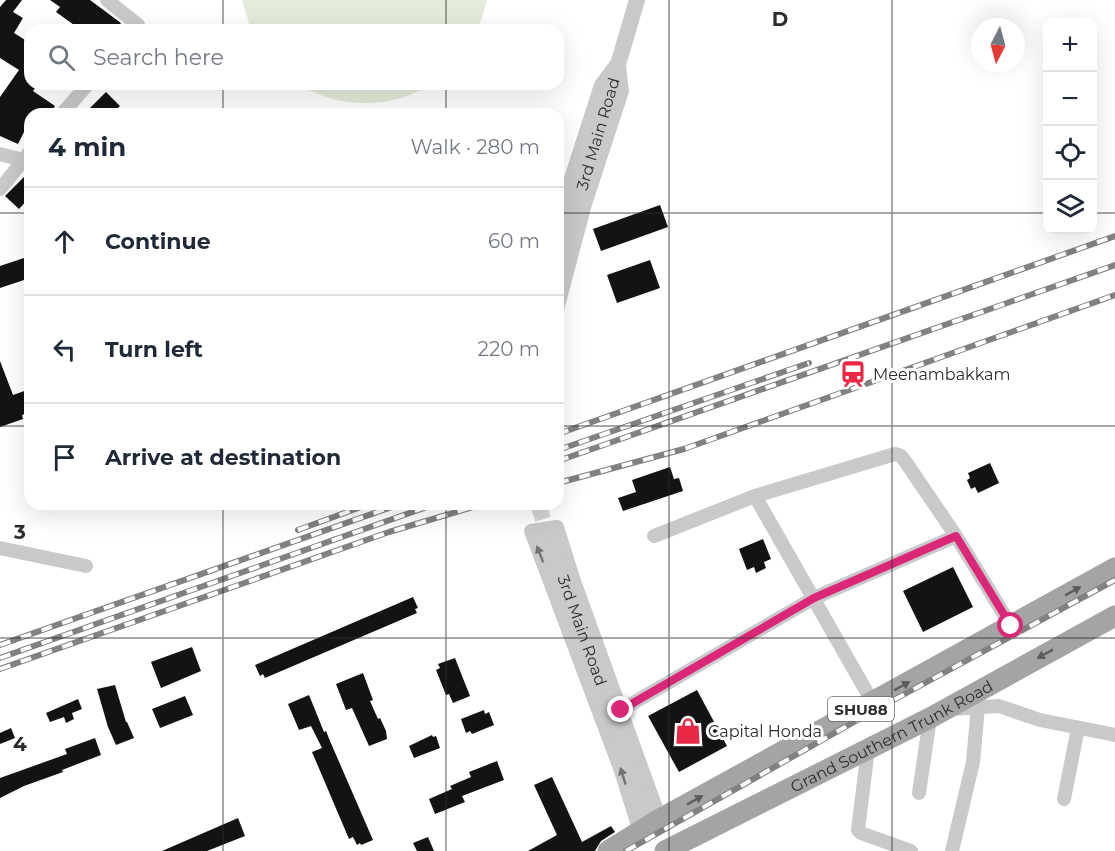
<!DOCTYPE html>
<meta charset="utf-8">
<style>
body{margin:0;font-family:Montserrat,sans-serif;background:#f6f6f7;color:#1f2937}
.controls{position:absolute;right:18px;top:18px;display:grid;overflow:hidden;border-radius:12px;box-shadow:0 6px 24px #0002}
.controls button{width:54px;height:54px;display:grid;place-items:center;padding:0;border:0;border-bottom:2px solid #e0e1e3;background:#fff;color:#1f2937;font:30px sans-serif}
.compass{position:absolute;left:971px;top:18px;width:54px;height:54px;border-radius:50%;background:#fff;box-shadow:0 6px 24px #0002;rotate:186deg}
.stop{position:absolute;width:18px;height:18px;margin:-14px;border:4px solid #db2777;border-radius:50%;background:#fff}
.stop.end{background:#db2777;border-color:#fff;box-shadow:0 2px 6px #0008}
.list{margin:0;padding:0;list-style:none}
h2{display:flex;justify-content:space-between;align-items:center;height:78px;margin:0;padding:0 24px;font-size:26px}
h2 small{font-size:20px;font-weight:400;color:#747a83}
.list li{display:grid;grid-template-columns:39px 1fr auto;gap:18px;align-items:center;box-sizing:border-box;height:108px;padding:0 24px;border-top:2px solid #e0e1e3}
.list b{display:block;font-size:22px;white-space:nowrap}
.list em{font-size:20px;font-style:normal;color:#747a83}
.icon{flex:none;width:33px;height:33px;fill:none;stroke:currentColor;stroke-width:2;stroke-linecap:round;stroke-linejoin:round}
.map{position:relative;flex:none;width:1115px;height:851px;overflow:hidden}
.search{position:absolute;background:#fff;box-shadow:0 6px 24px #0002;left:24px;top:24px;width:540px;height:66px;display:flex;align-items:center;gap:15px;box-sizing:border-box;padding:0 21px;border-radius:18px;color:#747a83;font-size:22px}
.panel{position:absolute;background:#fff;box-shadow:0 6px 24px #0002;left:24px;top:108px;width:540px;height:402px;border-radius:18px}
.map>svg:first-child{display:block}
</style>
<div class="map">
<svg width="1115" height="851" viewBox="0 0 1115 851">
<rect width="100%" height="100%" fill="#fff"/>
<!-- green -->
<path fill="#e4ebd9" d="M242,0H487L478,30H251Z
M298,84H431C392,110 338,109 298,84Z"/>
<!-- building -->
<path fill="#131313" d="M6,0H22L13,12L23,18L14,33L30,43V84H38L33,91L55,106L50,114H30V120L18,144L0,136V97L19,70L0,58V7Z
M50,0H90L121,23L116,30H81L56,12L60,7Z
M106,92L120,106L112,114H84Z
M30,171V197L19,209L5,196Z
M660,205L668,227L601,251L593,229Z
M30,256V278L0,288V266Z
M650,260L660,288L617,303L607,275Z
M0,361L13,395L30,389V412L22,415L23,419L0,427Z
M990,463L999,483L978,493L975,487L971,489L967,480L970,478L968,473Z
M670,467L674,479L679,478L683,491L623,511L618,498L636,492L632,480Z
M763,539L771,559L764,562L766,568L756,573L754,567L747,570L739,549Z
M953,567L973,607L923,632L903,591Z
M413,597L418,608L415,609L417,613L265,678L263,674L260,676L255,665Z
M192,647L201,671L161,688L151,662Z
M455,658L470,696L453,703L449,694L446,695L436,670L440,668L438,664Z
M363,673L373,700L370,701L378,719L380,718L386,731L387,739L369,746L352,708L346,710L336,684Z
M115,685L126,722H127L134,738L116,745L108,727L97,689Z
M697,690L727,746L679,772L648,716Z
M309,695L324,732L326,731L330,741L373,840L361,845L360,843L357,845L353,837L349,839L312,752L322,748L311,726L299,730L288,704Z
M185,696L193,715L160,728L152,709Z
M78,699L82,709L72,713L74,719L66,723L64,717L50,722L46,713Z
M484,710L485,714L489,712L494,725L472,734L470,731L466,733L461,719Z
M11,728L15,738L0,744V733Z
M432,735L433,737L436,736L440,748L414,758L409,746Z
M95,738L101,755L62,770L63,772L24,786L0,798V778L67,754L65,749Z
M497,761L504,780L462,796L465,802L435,814L429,799L452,789L450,786L471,777L469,772Z
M552,777L582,842L611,826L615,832L601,841L595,851H528L557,835L534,785Z
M238,818L245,836L207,851H162Z
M428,837L434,851H417L413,843Z"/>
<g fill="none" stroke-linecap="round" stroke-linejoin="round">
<!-- tertiary-tunnel -->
<path stroke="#d5d5d5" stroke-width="16" stroke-dasharray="16 8" stroke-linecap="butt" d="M538,504L549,537"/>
<!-- minor -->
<path stroke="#c9c9c9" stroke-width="14" d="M107,0L138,25L134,30
M62,114L88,84
M0,154L23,160
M0,189L30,152
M558,219L601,85L616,65
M558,306L585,204L622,91L619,66
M755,496L873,703
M654,536L755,496L895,454L901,456L905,461L956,536L1011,626
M0,548L86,566
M952,709L999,706L1040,720L1115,735
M621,710L814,598L956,536
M868,749L858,830L861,833L911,851
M919,793L930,718
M1064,799L1078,728
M640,832L620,768L531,531L557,527L574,581L660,819
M952,851L973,762L978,707"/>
<!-- tertiary -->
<g stroke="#c9c9c9" stroke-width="16">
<path id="s1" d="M558,268L637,0"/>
<path id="s2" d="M549,537L652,824"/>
</g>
<!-- primary -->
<g stroke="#a4a4a4" stroke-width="21">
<path d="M608,851L660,819L1115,568"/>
<path id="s3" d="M665,851L930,718L1115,616"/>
</g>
<defs>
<path id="rail" d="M558,434L1115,236
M558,450L809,363
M558,461L1115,265
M558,483L684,449L1115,295
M298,530L369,504
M0,645L400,504
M0,658L435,504
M0,669L389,532L483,504
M626,851L877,709L1115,580"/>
</defs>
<!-- rail casing -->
<use href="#rail" stroke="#818181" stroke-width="6"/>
<!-- rail -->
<use href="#rail" stroke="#fff" stroke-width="4" stroke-dasharray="11" stroke-linecap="butt"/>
</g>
<!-- one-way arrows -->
<defs><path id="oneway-solid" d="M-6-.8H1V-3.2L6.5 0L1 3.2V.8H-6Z" transform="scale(1.5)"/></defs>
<g fill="#737373">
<use href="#oneway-solid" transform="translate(540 554) rotate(-111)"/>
<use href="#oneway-solid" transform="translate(623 776) rotate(-107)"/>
</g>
<g fill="#5c5c5c">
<use href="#oneway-solid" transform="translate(1073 591) rotate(-29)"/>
<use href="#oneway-solid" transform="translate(1045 654) rotate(151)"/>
<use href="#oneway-solid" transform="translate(902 686) rotate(-29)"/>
<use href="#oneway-solid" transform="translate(695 800) rotate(-29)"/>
</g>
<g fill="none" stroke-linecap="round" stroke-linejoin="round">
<!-- route -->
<path stroke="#db2777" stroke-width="8" d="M621,710L814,598L956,536L1011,626"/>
</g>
<!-- grid -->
<path fill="none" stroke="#2c2c2c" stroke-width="1.5" stroke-opacity="0.55" d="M223,0V30M446,0V30M669,0V851M892,0V851M223,84V114M446,84V114M0,213H30M558,213H1048M1092,213H1115M0,426H30M558,426H1115M223,504V851M446,504V851M0,638H1115"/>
<!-- icons -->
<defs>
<symbol id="station-bare" viewBox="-9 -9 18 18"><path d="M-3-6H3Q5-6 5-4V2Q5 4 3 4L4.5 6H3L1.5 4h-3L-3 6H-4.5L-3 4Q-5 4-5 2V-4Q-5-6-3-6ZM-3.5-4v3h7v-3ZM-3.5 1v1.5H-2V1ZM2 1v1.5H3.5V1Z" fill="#e92945" stroke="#fff" stroke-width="2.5" paint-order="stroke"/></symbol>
<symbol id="shop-bare" viewBox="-9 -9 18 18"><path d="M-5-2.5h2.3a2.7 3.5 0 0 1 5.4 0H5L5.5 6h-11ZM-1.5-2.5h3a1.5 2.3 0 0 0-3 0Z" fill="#e92945" stroke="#fff" stroke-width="2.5" paint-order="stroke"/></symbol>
</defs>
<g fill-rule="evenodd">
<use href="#station-bare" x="834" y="355" width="38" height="38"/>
<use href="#shop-bare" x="669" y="712" width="38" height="38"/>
</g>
<g text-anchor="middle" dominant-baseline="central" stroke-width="6" stroke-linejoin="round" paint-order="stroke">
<!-- shield labels -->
<rect fill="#fff" stroke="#6b6b6b" stroke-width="1.5" x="828" y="697" width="66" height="24" rx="4.5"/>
<g font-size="15" font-weight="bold" fill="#2c2c2c">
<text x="861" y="709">SHU88</text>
</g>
<!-- street labels -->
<g font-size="16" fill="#2c2c2c" stroke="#fff">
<text stroke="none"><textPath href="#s1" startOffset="140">3rd Main Road</textPath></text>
<text stroke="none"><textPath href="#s2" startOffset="99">3rd Main Road</textPath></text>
<text stroke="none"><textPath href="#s3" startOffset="254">Grand Southern Trunk Road</textPath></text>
</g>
<!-- poi labels -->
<g font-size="16" fill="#2c2c2c" stroke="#fff" text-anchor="start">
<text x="873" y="374">Meenambakkam</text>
<text x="708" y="731">Capital Honda</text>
</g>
</g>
<g font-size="20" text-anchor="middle" font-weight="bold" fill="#2c2c2c" stroke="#fff" stroke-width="6" stroke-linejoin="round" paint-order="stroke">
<text x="780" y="26">D</text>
<text x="20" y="539">3</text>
<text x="20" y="751">4</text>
</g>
</svg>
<div class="controls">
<button>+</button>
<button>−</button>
<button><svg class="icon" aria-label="locate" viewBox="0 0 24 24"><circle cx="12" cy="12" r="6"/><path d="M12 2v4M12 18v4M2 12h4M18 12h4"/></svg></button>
<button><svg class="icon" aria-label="layers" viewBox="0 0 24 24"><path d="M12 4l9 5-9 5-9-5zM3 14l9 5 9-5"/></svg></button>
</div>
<svg class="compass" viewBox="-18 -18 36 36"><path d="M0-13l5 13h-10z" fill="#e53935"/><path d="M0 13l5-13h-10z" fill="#747a83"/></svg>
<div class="stop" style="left:1011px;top:626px"></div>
<div class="stop end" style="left:621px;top:710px"></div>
<div class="search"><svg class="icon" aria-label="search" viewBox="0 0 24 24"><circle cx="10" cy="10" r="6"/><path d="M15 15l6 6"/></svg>Search here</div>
<section class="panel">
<h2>4 min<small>Walk · 280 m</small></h2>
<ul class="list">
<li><svg class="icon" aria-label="ahead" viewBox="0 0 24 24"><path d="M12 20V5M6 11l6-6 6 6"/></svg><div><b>Continue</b></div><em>60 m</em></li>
<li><svg class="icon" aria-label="left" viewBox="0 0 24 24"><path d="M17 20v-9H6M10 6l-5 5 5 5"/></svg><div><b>Turn left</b></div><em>220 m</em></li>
<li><svg class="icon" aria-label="arrive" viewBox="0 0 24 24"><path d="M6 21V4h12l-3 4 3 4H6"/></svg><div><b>Arrive at destination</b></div></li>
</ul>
</section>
</div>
